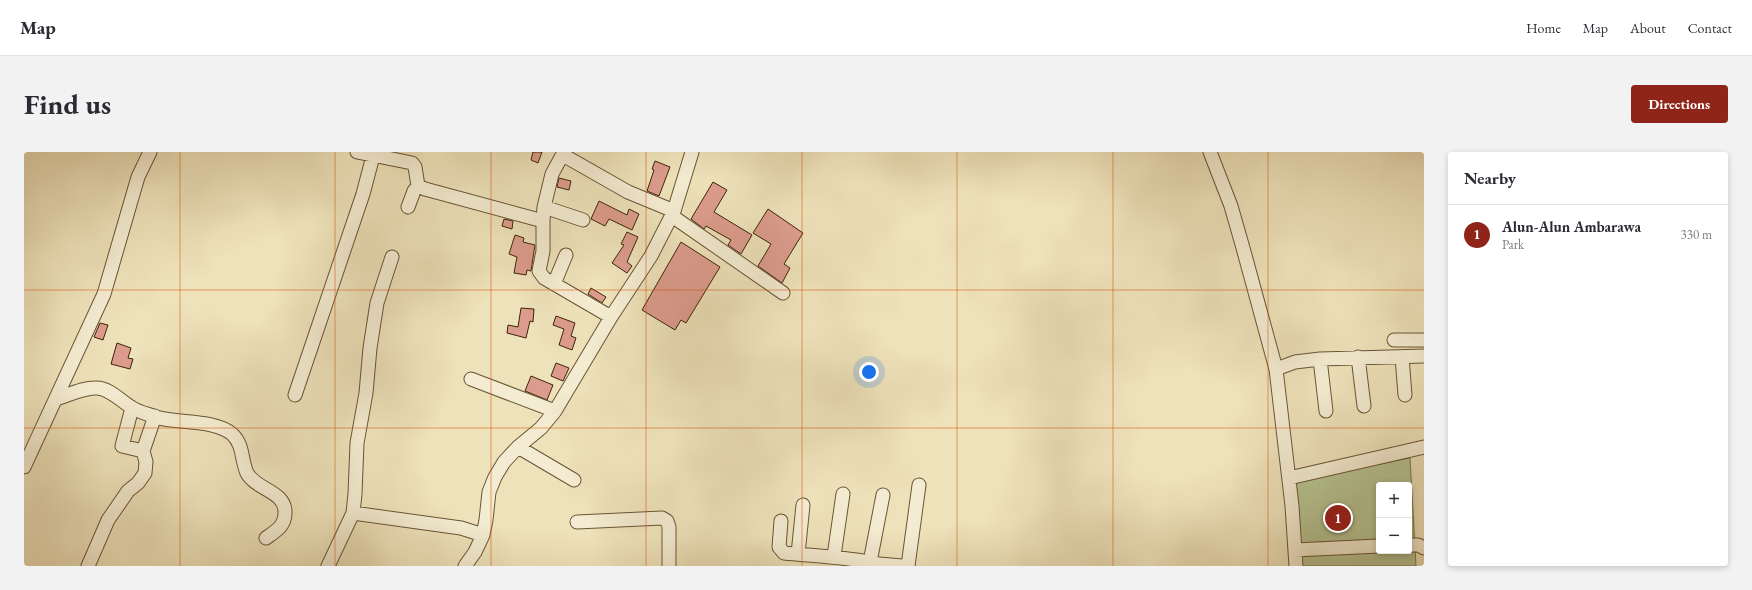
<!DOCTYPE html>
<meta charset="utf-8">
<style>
body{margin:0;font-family:"EB Garamond",serif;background:#f2f2f3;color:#2b2b33}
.controls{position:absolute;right:12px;bottom:12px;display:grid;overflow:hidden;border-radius:4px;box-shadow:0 2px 6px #0003}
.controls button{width:36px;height:36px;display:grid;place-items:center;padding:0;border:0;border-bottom:1px solid #e1e1e2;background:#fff;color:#2b2b33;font:20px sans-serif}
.you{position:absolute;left:845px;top:220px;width:14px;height:14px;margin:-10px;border:3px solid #fff;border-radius:50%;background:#1a73e8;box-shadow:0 0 0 6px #1a73e833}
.badge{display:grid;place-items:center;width:26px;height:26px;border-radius:50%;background:#8f2418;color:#fff;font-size:13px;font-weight:700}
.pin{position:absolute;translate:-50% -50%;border:2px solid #fff;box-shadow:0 1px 4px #0006}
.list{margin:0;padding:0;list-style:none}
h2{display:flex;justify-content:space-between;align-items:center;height:52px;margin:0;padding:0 16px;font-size:17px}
h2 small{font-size:13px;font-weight:400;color:#7c7c81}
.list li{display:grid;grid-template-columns:26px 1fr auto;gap:12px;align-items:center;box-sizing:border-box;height:60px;padding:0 16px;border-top:1px solid #e1e1e2}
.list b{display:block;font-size:15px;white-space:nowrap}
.list p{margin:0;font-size:13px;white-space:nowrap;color:#7c7c81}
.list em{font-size:13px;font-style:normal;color:#7c7c81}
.map{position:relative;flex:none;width:1400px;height:414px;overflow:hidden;border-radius:4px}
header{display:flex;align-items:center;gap:24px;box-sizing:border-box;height:56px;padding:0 20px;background:#fff;border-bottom:1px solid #e1e1e2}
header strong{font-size:19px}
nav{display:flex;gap:22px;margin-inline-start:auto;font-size:14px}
.intro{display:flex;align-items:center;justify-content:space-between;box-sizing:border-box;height:96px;padding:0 24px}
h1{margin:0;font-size:28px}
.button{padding:10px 18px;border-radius:4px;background:#8f2418;color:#fff;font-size:14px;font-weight:700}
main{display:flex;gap:24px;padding:0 24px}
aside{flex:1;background:#fff;border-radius:4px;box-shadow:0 2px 6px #0003}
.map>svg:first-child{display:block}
</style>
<header>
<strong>Map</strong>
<nav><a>Home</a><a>Map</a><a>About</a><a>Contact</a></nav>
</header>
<div class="intro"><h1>Find us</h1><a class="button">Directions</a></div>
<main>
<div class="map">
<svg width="1400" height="414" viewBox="0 0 1400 414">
<rect width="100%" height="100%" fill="#eee2ba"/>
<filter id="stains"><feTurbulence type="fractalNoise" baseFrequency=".005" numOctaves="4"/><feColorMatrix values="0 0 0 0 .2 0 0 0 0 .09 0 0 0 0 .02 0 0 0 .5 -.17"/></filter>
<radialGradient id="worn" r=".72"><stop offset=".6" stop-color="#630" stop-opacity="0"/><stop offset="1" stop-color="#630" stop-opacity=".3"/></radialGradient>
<!-- park -->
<path fill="#b6c492" stroke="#7a744c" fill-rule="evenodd" d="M1386,306L1392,414H1276L1271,329ZM1355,333H1385V399H1355Z"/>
<!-- building -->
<path fill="#dc9c8d" stroke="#3d2407" d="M509,0H518L514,11L507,8Z
M631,9L646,15L635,44L623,39L630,18L628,17Z
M535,26L547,29L545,38L533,35Z
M689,30L703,38L690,60L728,83L717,102L704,93L707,88L682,74L680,77L667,67Z
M575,49L603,63L605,57L615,62L608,78L585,67L581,74L567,67Z
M744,57L779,81L760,112L766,116L758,131L734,114L747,92L729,81Z
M480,67L489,69L488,77L478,74Z
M603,80L614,85L603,110L608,114L603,121L588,111L600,93L597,92Z
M491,83L500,86L499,90L511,93L507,119L503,118L502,123L490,121L493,105L485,102Z
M657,90L696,115L662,171L657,168L651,178L618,158Z
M567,136L582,145L578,151L564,142Z
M497,156L510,157L509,170L506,169L502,186L483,181L484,173L494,175Z
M532,164L551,171L547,184L552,186L548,198L535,193L540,177L529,173Z
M76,171L84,173L79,188L70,185Z
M93,191L107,196L104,206L109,207L106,217L87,212Z
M532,211L545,216L539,229L527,224Z
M507,224L529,233L523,248L501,239Z"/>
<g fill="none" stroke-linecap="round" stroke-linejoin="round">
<defs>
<path id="minor" d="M333,0L388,11L391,15L394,34L401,37L519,69
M540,0L528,22L520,55L519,69V99L515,119L520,126L587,165
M1186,0L1207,54L1219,96L1252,217L1268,354L1272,414
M539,3L604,40L650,59
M384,55L390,39L394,34
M520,55L559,68
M648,64L759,141
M530,132L542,103
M1370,188H1400
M1334,205L1340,254
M1378,205L1381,243
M1296,207L1302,259
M1252,217L1271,210L1296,207L1400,204
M447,227L531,259
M271,243L339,42L349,4
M32,247C45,243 60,235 73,236C85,236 97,249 107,255C114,260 124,262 132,265C154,272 190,267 208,282C220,293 217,308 223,321C232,338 262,339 261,361C261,374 252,379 242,386
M108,256L98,294L119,299
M494,295L550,328
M0,315L80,142L114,25L126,0
M1265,326L1400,295
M329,361L437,376L459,383
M757,369L755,395L760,401C792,404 824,405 855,412L854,414
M553,370L638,366L643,369L645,375V414
M1385,393H1394L1400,396
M1271,398L1355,394
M774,402L779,353
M810,404L819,342
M846,410L859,343
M855,412L878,414
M64,414L84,368L104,339L114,331L121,321L122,310L119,299L131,264
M304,414L329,361L331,342L333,291L342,241L346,196L353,151L368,105
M441,414L451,400L459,383L462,368L465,340L471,325L480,310L494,295L517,276L531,259L587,165L627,104L650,59L668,0
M884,414L895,333"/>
</defs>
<!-- minor casing -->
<use href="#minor" stroke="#695434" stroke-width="15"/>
<!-- minor -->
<use href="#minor" stroke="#f4ecd2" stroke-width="13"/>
</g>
<!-- grid -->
<path fill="none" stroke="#d7540c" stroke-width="1" stroke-opacity="0.55" d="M156,0V414M311,0V414M467,0V414M622,0V414M778,0V414M933,0V414M1089,0V414M1244,0V414M0,138H1400M0,276H1400"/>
<rect width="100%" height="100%" filter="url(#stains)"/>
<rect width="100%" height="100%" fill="url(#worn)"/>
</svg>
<div class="controls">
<button>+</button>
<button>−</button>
</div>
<div class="you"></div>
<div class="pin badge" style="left:1314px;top:366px">1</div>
</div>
<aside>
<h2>Nearby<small></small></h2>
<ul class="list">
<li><span class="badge">1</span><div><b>Alun-Alun Ambarawa</b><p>Park</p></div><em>330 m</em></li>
</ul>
</aside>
</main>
